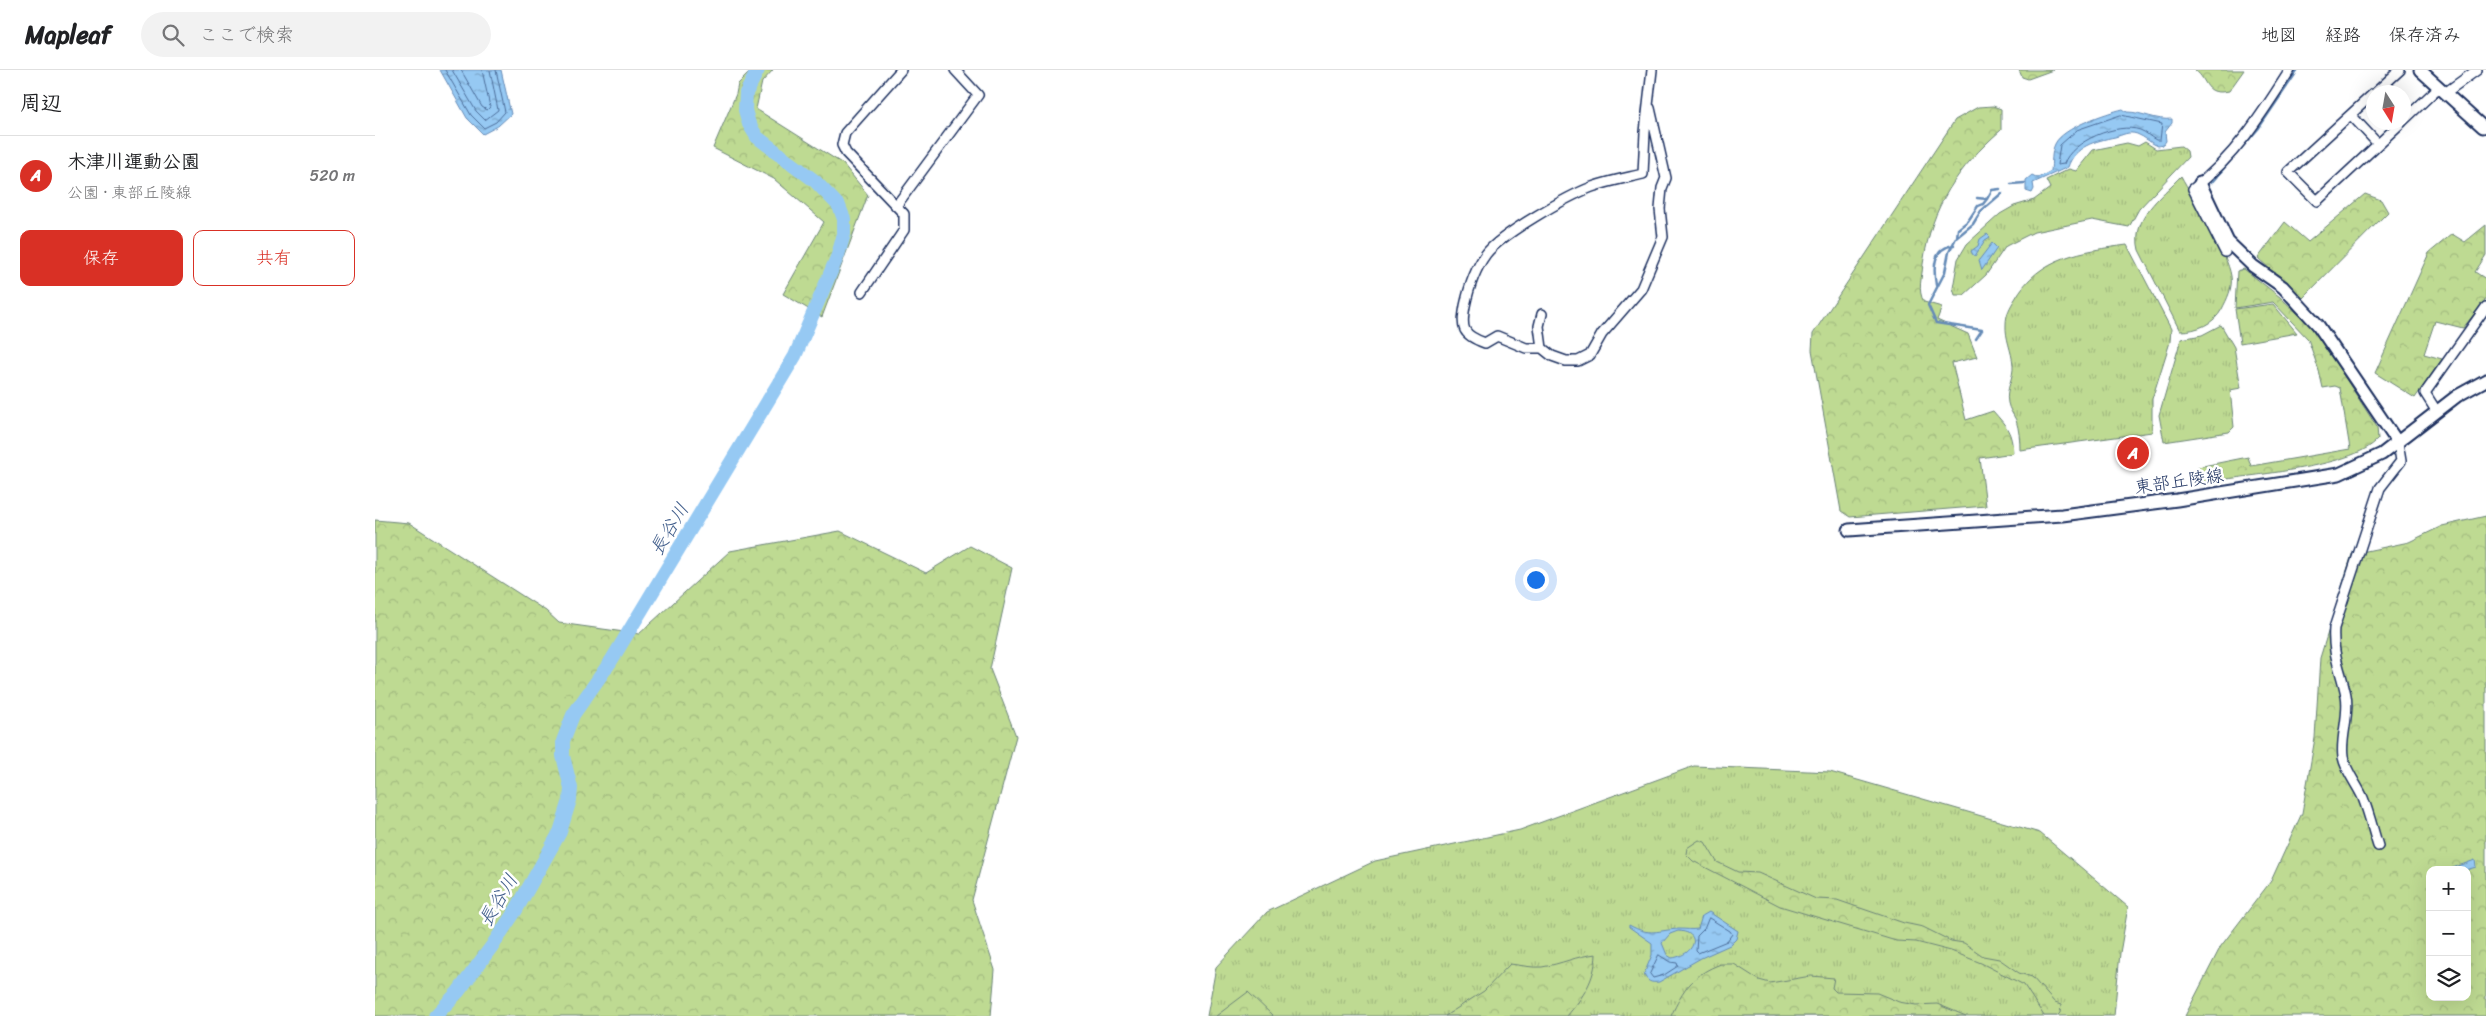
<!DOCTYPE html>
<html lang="ja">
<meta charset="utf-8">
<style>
body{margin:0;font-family:Sriracha,"Klee One",sans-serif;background:#f2f2f2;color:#202124}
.controls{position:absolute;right:15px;bottom:15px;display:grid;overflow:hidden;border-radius:10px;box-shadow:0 5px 20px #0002}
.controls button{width:45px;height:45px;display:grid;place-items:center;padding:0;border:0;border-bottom:1px solid #e0e0e0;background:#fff;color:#202124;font:25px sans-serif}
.compass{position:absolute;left:1991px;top:15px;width:45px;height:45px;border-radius:50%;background:#fff;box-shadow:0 5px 20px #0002;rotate:169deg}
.you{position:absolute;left:1160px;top:509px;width:18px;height:18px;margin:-12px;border:4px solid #fff;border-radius:50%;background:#1a73e8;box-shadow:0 0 0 8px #1a73e833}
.badge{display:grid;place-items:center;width:32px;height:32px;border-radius:50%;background:#d93025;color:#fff;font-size:16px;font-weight:700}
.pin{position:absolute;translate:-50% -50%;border:2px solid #fff;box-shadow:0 1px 5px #0006}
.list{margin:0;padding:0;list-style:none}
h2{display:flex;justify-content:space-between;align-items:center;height:65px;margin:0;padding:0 20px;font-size:21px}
h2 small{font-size:16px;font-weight:400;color:#757577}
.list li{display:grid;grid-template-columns:32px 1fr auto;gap:15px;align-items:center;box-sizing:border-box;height:80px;padding:0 20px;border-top:1px solid #e0e0e0}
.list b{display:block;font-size:19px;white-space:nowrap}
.list p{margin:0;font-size:16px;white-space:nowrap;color:#757577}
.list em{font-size:16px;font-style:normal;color:#757577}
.actions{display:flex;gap:10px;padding:15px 20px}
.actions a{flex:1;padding:11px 0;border:1px solid #d93025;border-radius:10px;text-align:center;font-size:18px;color:#d93025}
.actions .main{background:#d93025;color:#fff}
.icon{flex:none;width:28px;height:28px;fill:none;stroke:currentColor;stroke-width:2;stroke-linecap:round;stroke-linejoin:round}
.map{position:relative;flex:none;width:2111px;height:946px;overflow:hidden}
header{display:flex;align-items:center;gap:30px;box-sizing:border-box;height:70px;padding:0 25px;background:#fff;border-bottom:1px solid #e0e0e0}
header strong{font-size:24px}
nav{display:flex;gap:28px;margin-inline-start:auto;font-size:18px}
.search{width:350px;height:45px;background:#f2f2f2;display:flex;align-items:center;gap:12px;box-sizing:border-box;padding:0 18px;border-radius:28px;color:#757577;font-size:19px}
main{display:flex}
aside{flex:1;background:#fff}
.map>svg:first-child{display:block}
</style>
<header>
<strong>Mapleaf</strong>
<div class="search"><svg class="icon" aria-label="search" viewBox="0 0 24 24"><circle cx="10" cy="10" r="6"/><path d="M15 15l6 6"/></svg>ここで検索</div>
<nav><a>地図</a><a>経路</a><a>保存済み</a></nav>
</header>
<main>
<aside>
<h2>周辺<small></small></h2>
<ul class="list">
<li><span class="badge">A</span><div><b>木津川運動公園</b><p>公園 · 東部丘陵線</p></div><em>520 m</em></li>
</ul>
<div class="actions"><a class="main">保存</a><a>共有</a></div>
</aside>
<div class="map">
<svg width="2111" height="946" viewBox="0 0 2111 946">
<defs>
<pattern id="grass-tufts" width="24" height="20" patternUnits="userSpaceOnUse" patternTransform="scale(1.25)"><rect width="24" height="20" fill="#beda92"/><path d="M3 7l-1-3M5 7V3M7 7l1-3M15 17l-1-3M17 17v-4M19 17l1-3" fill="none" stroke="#a3bb80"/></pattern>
<pattern id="forest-crowns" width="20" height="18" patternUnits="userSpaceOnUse" patternTransform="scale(1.25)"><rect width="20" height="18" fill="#beda92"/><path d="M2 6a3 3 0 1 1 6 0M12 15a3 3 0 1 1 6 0" fill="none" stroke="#a3bb80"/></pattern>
<pattern id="water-ripples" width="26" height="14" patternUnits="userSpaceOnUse" patternTransform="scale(1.25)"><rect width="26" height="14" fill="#96c9f3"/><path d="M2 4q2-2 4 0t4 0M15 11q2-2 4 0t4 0" fill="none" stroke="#7aa4c8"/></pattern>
</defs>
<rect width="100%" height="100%" fill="#fff"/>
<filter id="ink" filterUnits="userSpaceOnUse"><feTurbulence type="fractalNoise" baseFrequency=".02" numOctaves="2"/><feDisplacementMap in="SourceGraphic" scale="10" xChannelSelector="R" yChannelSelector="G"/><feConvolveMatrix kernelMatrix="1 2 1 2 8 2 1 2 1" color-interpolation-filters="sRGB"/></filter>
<g filter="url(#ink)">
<!-- grass -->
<path fill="url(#grass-tufts)" stroke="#6c8478" d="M1770,72L1781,79L1806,76L1812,81L1813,87L1764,139L1754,157L1717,150L1659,162L1631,176L1611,205L1589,225H1580L1578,218L1583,189L1592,174L1625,144L1639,136L1659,130L1675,118L1671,110L1694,99L1701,101L1718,80L1752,73L1763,76Z
M1806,106C1818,128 1853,184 1856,206C1858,218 1852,229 1847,239C1839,254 1822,261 1805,261L1764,180C1756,148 1786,127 1806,106Z
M1752,175L1796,259L1795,272L1777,329V362L1645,380C1645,369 1644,360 1641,350C1638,344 1634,339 1633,333C1630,319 1639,308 1638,295C1637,281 1630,269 1631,254C1631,244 1635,237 1640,229C1664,186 1708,181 1752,175Z
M1846,255L1859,277L1866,318L1855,320L1859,357L1854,362L1789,372L1784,345L1806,269L1827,265Z
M1319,696L1455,702L1665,763L1753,837L1745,883L1739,946H832L841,897L892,842L1000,791L1145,760Z"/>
<!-- forest -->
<path fill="url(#forest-crowns)" stroke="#6c8478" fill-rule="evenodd" d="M377,0H398L387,12L381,39L468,94L493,125L447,247L408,224L449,152L399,109L338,78L361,24L363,14Z
M1644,0H1678L1653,9L1647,7Z
M1820,0H1869L1854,21C1829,26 1834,11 1820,0Z
M1618,36L1626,39V60C1582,99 1557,135 1548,194C1547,208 1542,220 1549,232L1567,237L1562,250L1593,264L1602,287L1577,293L1591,350L1618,341C1632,357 1637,362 1638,383L1605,388L1611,436L1475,447L1466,441L1437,280L1438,264L1580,50L1603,37Z
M1990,124L2006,130L2013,142L1927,229L1883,188L1910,152L1933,172Z
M2111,155V185L2100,202L2111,209V229L2088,258L2060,251L2049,284L2067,289L2040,328L2000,303L2054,183L2077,164L2090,172Z
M1869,199L1905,227L1938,258L2002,357L2003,369C1977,399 1867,405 1826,413L1823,397L1873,387L1876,396L1975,379L1965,318L1960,316L1948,318L1944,301L1933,269L1898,232L1860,238L1862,201Z
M1898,234L1922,263L1865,273L1860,239Z
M2111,446V946H1810L1846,876L1896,811L1927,743L1940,668L1945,588L1977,484L2034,472L2067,456ZM2055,800H2092V927H2055Z
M0,450L34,453L171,541L184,553L264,564L355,481L465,461L551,503L595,476L637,498L615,599L641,666L597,830L620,900L616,946H0Z
M1324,770L1330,772L1342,792L1363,802L1383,803L1441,829L1462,830L1529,853L1548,857L1576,871L1589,873L1608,886L1624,889L1644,903L1657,907L1680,933L1686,935L1685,943L1682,946H1669L1649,915L1606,893L1576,881L1541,872L1521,871L1405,836L1318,791L1311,784L1312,778Z
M1221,884C1220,910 1208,927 1192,946H1070L1109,921L1135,894C1145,895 1157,898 1167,897C1186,894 1202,886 1221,884Z
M1346,894H1359L1384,910L1395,913L1436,906L1459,908L1457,918L1461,922L1502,923L1524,932L1541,935L1562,934L1591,946H1296C1308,920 1318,904 1346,894Z
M873,922L898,946H841Z"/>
<!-- water -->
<path fill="url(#water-ripples)" stroke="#658bb7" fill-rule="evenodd" d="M65,0H126L136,44L123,56L108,64L92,48Z
M1748,39L1752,42C1768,42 1781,51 1797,49V53L1790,62L1791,71L1788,75L1783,76C1775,73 1770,67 1762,64C1753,61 1748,65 1740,67C1720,71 1700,76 1693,97L1658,113L1659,119L1657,123L1651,121V110L1657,105L1663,108L1676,101C1677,93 1676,82 1680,74C1687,58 1731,43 1748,39Z
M1612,164L1615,167L1610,170L1600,186L1598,185L1596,181L1603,176L1605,169Z
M1617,173L1622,178L1607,200L1604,190Z
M2100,790L2101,797L2091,800H2072Z
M1334,842L1363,861L1361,869L1355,875L1326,888L1284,912C1276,913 1272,912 1269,904L1277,885V873L1254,857V855C1276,867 1282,860 1304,859C1311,859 1316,860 1323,859L1327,846ZM1303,861C1328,862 1320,885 1297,888L1292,885L1287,873L1295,864Z"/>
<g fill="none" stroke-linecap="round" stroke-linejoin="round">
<!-- shore -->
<path stroke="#4c6d9a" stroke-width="1" d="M70,0L96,45L109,58L121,52L130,42L121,0
M77,0L101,41L110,50L123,40L115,0
M86,0L107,37L112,40L115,37L107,0
M1746,45L1787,54L1785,70H1781C1775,67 1771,62 1765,60C1743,52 1696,71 1689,94L1682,95L1685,75L1702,60Z
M1334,848L1355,861L1357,864L1352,871L1323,883L1321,881L1322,866L1329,859Z
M1284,885L1295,892L1302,893L1303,896L1289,905L1278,908L1275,904Z"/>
<!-- stream -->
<path stroke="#658bb7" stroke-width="2.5" d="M1836,113L1883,59L1923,0
M1636,114L1650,113
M1602,128L1612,129L1617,120L1625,119
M1582,167L1583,159L1593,151L1603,136L1608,134L1612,129
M1561,215C1558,197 1558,178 1579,175
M1601,269L1607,260L1561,253L1553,235L1570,202L1574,182L1581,168L1598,154L1606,141L1627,123"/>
<!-- river -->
<path stroke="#96c9f3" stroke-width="14" d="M60,946L83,922L117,876L141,840L185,762L195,730L196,718L188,686V671L198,645L236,591L420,286L463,185L469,164V149L464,136L440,111L382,67L374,54L370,40L371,23L383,0"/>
<defs>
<path id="minor" d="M2001,22L2025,0
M2070,23L2102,0
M1998,24L1913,102L1942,131L2027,52
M1976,45L2003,74
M2028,51L2064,17
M521,136L603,25L580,0
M1850,182L1818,119C1860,87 1887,44 1915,0
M487,222L529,160V144L471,83L467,75L470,63L526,0
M1167,244L1164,256L1167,278L1177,286L1191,291H1203L1215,285L1227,264L1266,219L1288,167L1285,139L1287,118L1291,108L1275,38
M1167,278H1151L1122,266L1110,273C1087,265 1086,258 1090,236C1094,217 1100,199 1111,184C1126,164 1193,126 1217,117C1234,111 1251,108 1268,104L1270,62L1277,0
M2062,342L2050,323L2111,237
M2003,776C1998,760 1994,743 1988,728C1982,714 1971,702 1968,687C1965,667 1975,646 1971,625C1966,600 1957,585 1959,558L2005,418L2026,391L2023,373"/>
<path id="tertiary" d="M2045,0L2108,57L2111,56
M1825,113L1853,172L1878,196L1908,217L1943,255L2023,373
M1474,460L1687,445L1802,430L1964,404L2007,384L2082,326L2111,310"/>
</defs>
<!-- minor casing -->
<use href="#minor" stroke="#1b2f5e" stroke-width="12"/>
<!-- tertiary casing -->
<use href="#tertiary" stroke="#1b2f5e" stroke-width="15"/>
<!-- minor -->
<use href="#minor" stroke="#fff" stroke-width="9"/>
<!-- tertiary -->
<use href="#tertiary" stroke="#fff" stroke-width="11"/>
</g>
</g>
<g text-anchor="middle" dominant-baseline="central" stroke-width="5" stroke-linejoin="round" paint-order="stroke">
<!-- street labels -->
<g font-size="18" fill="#1b2f5e" stroke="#fff">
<text transform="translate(1804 411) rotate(-8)">東部丘陵線</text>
</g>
<!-- water labels -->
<g font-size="19" font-style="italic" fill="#405d8b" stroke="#fff">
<text transform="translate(294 459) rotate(-59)">長谷川</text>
<text transform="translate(123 830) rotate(-59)">長谷川</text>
</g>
</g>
</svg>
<div class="controls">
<button>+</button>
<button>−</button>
<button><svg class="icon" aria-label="layers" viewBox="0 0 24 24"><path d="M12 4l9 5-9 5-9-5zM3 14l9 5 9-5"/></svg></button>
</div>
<svg class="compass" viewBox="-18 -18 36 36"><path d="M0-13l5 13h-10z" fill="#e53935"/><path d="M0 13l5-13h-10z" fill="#757577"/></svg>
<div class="you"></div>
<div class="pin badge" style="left:1758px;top:383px">A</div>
</div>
</main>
